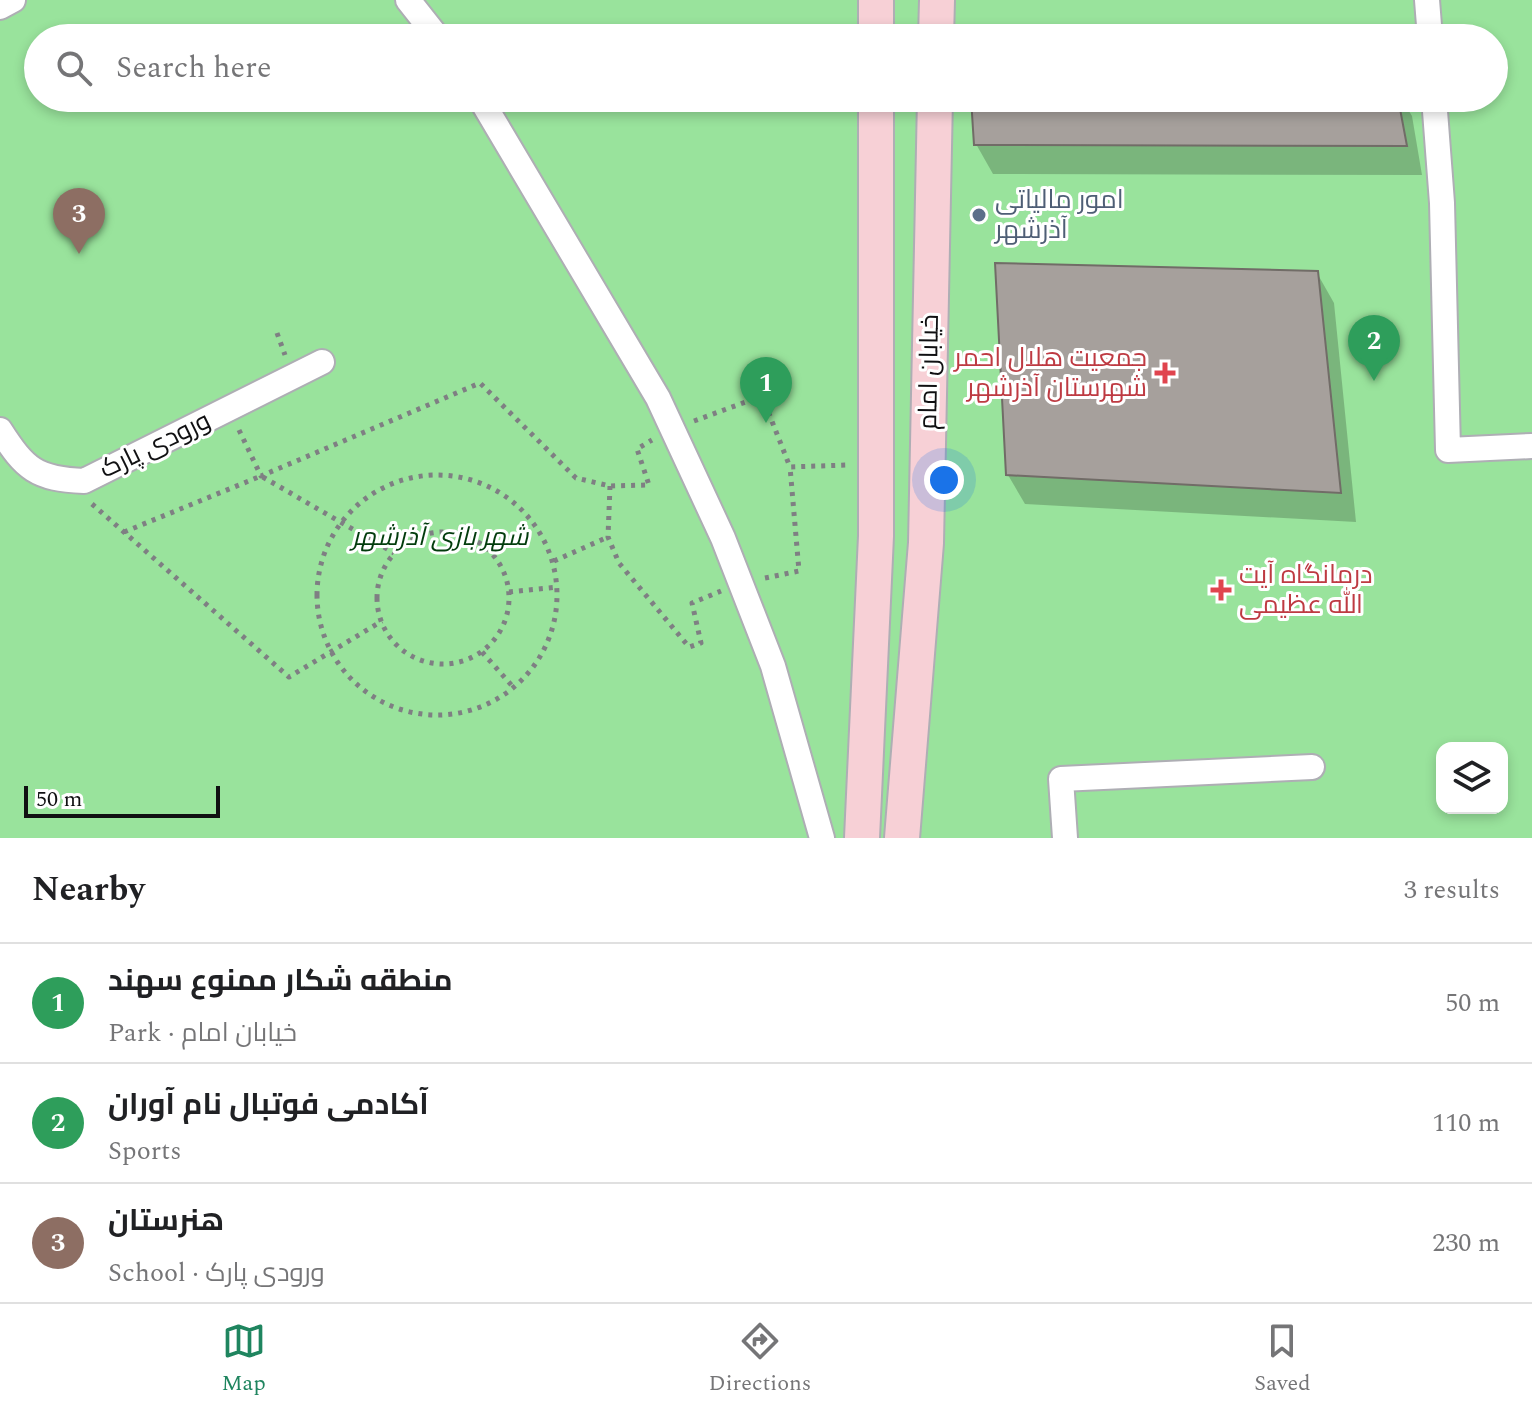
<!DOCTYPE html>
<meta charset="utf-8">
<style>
body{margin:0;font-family:Spectral,Cairo,serif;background:#f6f6f6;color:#202124}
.controls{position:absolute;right:24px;bottom:24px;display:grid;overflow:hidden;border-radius:16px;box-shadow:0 4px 12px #0003}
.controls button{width:72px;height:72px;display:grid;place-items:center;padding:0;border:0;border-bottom:2px solid #e0e0e0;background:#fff;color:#202124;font:40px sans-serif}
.scale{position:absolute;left:24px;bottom:20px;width:196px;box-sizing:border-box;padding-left:8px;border:4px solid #101012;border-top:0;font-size:22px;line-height:28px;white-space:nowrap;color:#101012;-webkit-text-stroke:6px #fff;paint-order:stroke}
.you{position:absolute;left:944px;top:480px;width:28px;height:28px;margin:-20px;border:6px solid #fff;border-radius:50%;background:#1a73e8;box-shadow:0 0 0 12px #1a73e833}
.badge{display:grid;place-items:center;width:52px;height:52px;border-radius:50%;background:#1f855f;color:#fff;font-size:26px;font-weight:700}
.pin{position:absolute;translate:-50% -66px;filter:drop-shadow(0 2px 4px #0008)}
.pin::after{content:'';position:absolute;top:42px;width:28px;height:24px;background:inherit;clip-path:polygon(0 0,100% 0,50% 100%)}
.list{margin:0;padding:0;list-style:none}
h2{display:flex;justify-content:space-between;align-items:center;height:104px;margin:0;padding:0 32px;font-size:34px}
h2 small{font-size:26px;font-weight:400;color:#757577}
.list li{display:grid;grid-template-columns:52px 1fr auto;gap:24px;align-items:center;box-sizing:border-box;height:120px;padding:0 32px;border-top:2px solid #e0e0e0}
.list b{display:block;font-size:30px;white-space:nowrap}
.list p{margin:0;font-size:26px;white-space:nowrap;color:#757577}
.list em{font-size:26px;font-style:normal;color:#757577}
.icon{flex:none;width:44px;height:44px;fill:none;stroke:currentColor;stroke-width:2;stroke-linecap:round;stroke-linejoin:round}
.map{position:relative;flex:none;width:1532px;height:838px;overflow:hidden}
.search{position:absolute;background:#fff;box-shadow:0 4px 12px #0003;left:24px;right:24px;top:24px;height:88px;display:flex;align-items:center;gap:20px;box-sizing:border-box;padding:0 28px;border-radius:44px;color:#757577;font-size:30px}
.sheet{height:464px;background:#fff}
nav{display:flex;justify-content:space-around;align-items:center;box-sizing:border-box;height:112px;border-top:2px solid #e0e0e0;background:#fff;font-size:22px;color:#757577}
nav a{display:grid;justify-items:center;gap:4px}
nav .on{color:#1f855f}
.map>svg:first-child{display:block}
</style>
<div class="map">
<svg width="1532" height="838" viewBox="0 0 1532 838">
<rect width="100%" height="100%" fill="#dfdfe6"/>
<!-- green -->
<path fill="#99e39c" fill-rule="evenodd" d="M0,0H1532V838H0ZM38,38H1494V98H38ZM1442,748H1502V808H1442Z"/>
<!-- shadow -->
<path fill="#0003" d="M973,98H1401L1412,116L1422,175L993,174L976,144Z
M1317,273L1334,303L1356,522L1025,504L1008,475Z"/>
<!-- building -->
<path fill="#a6a09c" stroke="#716c67" stroke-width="2" d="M971,98H1398L1407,146L974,145Z
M995,263L1318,271L1341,493L1006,475Z"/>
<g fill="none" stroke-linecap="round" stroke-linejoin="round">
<defs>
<path id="minor" d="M408,0L438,38
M1427,0L1430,38
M0,7L13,0
M480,98L658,398L723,538L773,666L822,838
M1434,98L1442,203L1448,450L1532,446
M0,430C25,469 36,479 84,481L322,362
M1065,838L1061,779L1312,767"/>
<path id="secondary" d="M876,38V0
M936,38L937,0
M862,838L876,536V98
M902,838L926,543L935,98"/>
</defs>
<!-- minor casing -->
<use href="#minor" stroke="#aeaeb4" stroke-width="28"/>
<!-- secondary casing -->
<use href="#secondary" stroke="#aeaeb4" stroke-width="38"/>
<!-- path -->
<path stroke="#7f7f83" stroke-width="5" stroke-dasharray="4 6" stroke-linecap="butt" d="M277,333L285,355
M694,421L762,396L790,467L847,465
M239,430L261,476L480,383L576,478L610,486L649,485L637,449L652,440
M317 595a120 120 0 1 1 240 0a120 120 0 1 1-240 0Z
M610,486L608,537L619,563L689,647L701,643L692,603L721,591
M92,504L289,677L382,621
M124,532L261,476L394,553
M377 598a66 66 0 1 1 132 0a66 66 0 1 1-132 0Z
M554,561L608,537
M765,578L799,571L790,467
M509,592L558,587
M482,652L514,688"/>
<!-- minor -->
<use href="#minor" stroke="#fff" stroke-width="24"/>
<!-- secondary -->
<use href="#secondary" stroke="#f7d0d6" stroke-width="34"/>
</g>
<!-- markers -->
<circle fill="#5c6f8a" stroke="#fff" stroke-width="3" cx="979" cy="215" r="8"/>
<g fill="#e0444e" stroke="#fff" stroke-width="3">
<path d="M1161 361h8v8h8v8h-8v8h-8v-8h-8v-8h8z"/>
<path d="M1217 578h8v8h8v8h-8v8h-8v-8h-8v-8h8z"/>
</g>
<g text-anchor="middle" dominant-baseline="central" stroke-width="6" stroke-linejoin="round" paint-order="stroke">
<!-- service labels -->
<g font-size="26" fill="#4e5e75" stroke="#fff" text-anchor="start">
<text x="995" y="200">امور مالیاتی<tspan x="995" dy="30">آذرشهر</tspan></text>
</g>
<!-- health labels -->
<g font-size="26" fill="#be3a42" stroke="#fff" text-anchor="end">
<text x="1147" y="358">جمعیت هلال احمر<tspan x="1147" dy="30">شهرستان آذرشهر</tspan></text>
<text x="1239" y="575" text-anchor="start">درمانگاه آیت<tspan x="1239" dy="30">الله عظیمی</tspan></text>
</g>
<!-- street labels -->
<g font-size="26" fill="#101012" stroke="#fff">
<text transform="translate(929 372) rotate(-89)">خیابان امام</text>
<text transform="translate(155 445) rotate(-26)">ورودی پارک</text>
</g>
<!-- park labels -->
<g font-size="26" font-style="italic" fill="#023c0c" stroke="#fff">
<text x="440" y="537">شهر بازی آذرشهر</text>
</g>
</g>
</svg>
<div class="controls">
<button><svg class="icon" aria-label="layers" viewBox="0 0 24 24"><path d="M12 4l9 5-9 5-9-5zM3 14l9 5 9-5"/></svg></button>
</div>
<div class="scale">50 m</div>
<div class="you"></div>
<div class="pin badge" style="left:766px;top:423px;background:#2e9e5b">1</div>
<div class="pin badge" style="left:1374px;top:381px;background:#2e9e5b">2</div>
<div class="pin badge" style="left:79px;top:254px;background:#8d6e63">3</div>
<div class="search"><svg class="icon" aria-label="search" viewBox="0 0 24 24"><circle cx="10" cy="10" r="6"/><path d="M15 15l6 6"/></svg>Search here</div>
</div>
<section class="sheet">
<h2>Nearby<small>3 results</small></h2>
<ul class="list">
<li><span class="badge" style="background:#2e9e5b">1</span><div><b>منطقه شکار ممنوع سهند</b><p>Park · خیابان امام</p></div><em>50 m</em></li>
<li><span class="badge" style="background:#2e9e5b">2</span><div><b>آکادمی فوتبال نام آوران</b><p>Sports</p></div><em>110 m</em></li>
<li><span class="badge" style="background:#8d6e63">3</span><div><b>هنرستان</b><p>School · ورودی پارک</p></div><em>230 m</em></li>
</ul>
</section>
<nav>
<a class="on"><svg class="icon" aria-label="map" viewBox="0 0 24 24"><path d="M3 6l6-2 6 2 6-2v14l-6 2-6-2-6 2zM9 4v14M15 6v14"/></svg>Map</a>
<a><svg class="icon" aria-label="directions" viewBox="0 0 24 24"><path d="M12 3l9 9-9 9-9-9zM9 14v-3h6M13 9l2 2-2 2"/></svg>Directions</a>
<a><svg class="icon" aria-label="saved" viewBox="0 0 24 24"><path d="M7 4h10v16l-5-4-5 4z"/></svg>Saved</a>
</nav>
